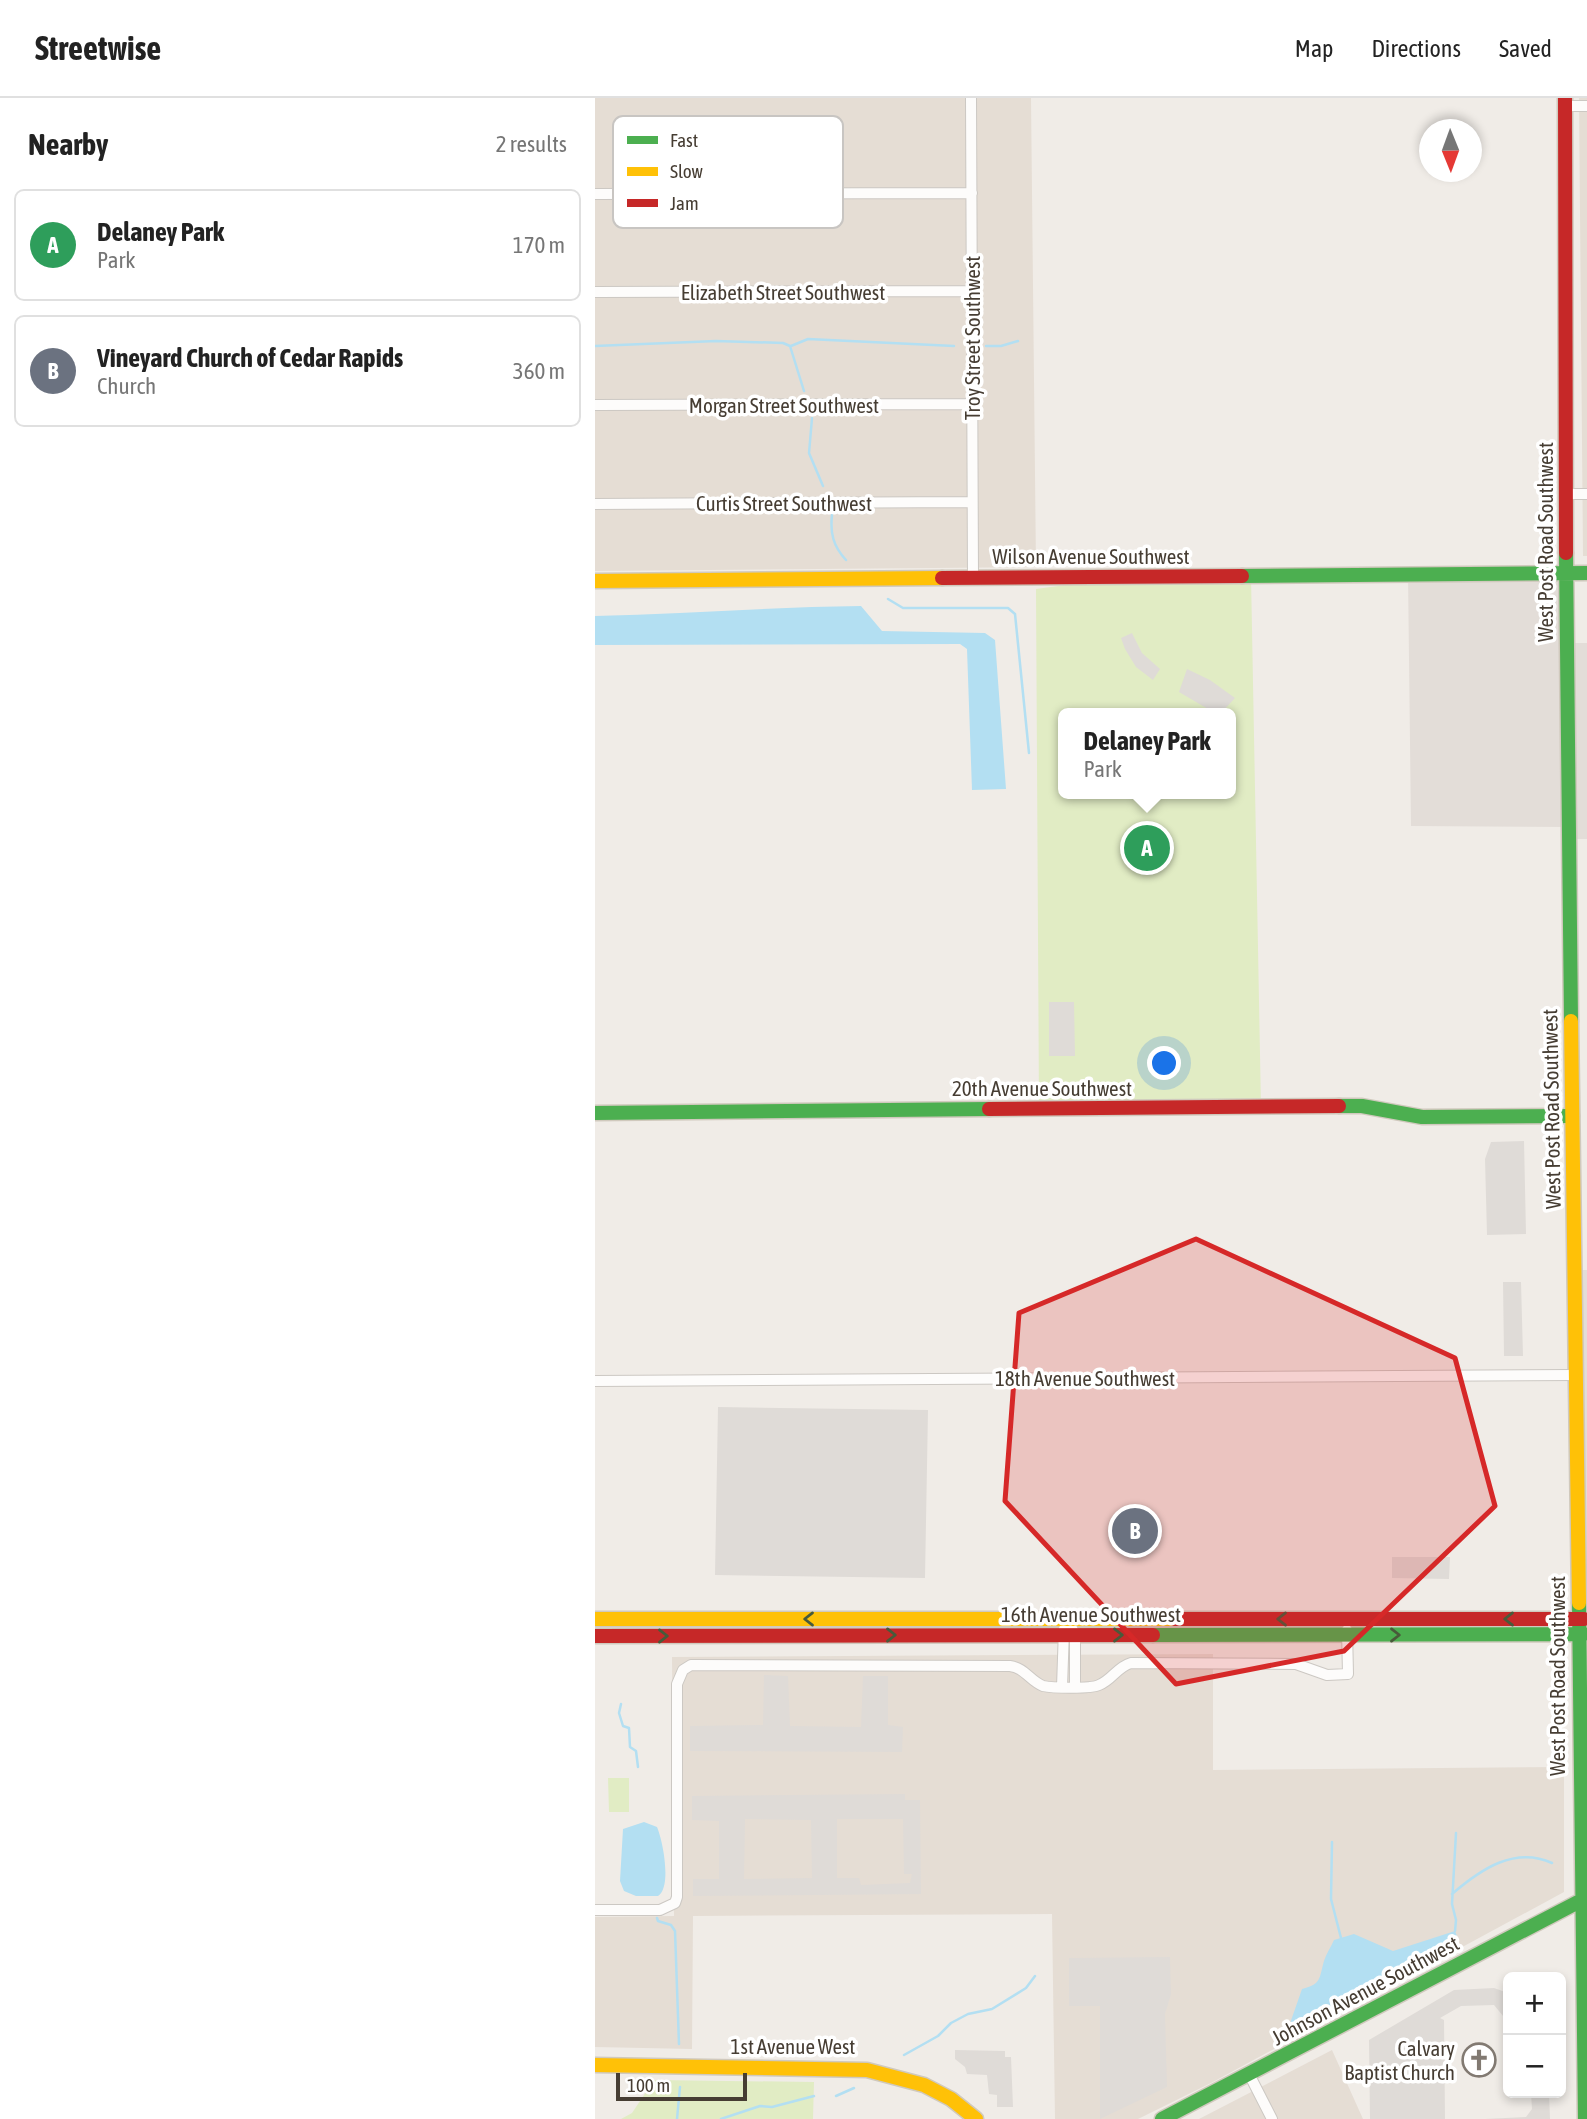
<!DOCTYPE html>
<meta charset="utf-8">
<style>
body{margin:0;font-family:"Asap Condensed",sans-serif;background:#f2f2f2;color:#222}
.controls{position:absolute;right:21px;bottom:21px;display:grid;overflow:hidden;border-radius:10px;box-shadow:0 4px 10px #0003}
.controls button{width:63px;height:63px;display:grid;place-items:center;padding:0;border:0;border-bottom:2px solid #e0e0e0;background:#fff;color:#222;font:35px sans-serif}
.compass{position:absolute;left:824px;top:21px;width:63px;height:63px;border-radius:50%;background:#fff;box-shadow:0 4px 10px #0003;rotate:179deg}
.scale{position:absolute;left:21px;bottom:18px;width:131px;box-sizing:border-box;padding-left:7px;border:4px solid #463d33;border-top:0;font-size:19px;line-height:24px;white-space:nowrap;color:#463d33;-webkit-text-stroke:5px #fff;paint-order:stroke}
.you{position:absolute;left:570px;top:966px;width:24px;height:24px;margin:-18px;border:5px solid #fff;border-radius:50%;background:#1a73e8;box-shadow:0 0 0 10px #1a73e833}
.badge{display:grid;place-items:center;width:46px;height:46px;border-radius:50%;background:#827a72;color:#fff;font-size:23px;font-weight:700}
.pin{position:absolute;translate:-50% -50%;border:4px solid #fff;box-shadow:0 2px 7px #0006}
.popup{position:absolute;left:463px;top:610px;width:178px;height:91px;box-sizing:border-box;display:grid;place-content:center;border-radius:10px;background:#fff;filter:drop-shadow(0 2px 5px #0005);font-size:23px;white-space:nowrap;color:#767676}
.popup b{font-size:26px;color:#222}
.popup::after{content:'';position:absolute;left:50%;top:100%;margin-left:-14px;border:14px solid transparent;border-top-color:#fff}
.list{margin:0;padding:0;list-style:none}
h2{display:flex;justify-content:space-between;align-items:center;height:91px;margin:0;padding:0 28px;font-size:30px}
h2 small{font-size:23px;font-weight:400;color:#767676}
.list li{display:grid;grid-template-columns:46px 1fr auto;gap:21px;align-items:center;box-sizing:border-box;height:112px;margin:0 14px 14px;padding:0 14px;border:2px solid #e0e0e0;border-radius:10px}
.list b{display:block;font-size:26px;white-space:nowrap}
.list p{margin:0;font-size:23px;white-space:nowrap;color:#767676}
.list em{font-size:23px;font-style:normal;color:#767676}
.map{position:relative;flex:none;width:992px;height:2021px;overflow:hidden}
header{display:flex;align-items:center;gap:42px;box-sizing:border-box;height:98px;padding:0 35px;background:#fff;border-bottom:2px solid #e0e0e0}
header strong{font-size:33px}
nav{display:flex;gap:38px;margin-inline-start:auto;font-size:24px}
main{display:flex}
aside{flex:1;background:#fff}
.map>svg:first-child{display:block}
</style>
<header>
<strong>Streetwise</strong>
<nav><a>Map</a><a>Directions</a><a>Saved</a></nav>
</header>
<main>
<aside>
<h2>Nearby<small>2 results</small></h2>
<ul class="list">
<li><span class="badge" style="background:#2e9e5b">A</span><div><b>Delaney Park</b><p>Park</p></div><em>170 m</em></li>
<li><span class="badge" style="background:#6b7280">B</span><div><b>Vineyard Church of Cedar Rapids</b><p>Church</p></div><em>360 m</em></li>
</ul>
</aside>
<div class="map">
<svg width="992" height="2021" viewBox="0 0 992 2021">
<rect width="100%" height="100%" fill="#f0ece7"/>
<!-- residential -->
<path fill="#e5ddd4" d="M0,0H436L441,469L0,473Z
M984,0H992V458H988Z
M618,1556V1672L969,1669V1794L618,1984L543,2021H460L457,1816L98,1818L97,1951L0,1949V1819L79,1818L77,1559Z
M737,1952L768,2021H604Z"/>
<!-- industrial -->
<path fill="#e3ddd8" d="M813,476H971L972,545H992V741H974L973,729L816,728Z
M979,1172H992V1536H983Z"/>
<!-- green -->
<path fill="#e1ecc4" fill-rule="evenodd" d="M656,478L666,1009L444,1011L441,491L529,479ZM468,615H636V696H468Z
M13,1680H34V1714H14Z
M59,1982L219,1984L218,2021H26L37,2015Z"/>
<!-- parking -->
<path fill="#dfdbd7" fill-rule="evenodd" d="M537,535L547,555L565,571L558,582L541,569L530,551L526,540Z
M592,571L615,582L640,600L626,615H620L584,594Z
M454,904H479L480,958H454Z
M929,1043L931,1136L892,1137L890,1061L896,1044Z
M908,1184H926L928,1258H909Z
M123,1309L333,1312L330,1480L120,1477Z
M797,1459H855L854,1481L797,1480Z
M169,1577L193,1578L195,1628L266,1629L268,1578H293V1627L308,1629L307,1654L95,1653V1628L168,1627Z
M310,1696V1702H325L326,1796L98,1798V1781H124V1723L97,1722V1698ZM150,1721L216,1722L217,1780L149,1781ZM242,1721H308L309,1776H317L315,1785L266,1787L264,1780H242Z
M575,1859L576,1896L570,1916L572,1989L505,2021V1908H474V1860Z
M899,1890L913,1895V1924L899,1907L866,1908L845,1920L849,1922L850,2021H775L774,1942L859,1892Z
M360,1952L410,1953V1959H416L418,2009H402V1997L394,1996L392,1977L372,1976L370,1969L360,1961Z
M936,1995H954L955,2021H890L931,2019L937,2011Z"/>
<!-- water -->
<path fill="#b3dff2" d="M266,508L287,533L390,535L400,542L411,691L377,692L372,551L365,546L0,547V518C89,516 177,509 266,508Z
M49,1724L62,1729C68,1743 77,1789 63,1798H41L29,1793L25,1783L28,1731Z
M860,1833L863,1841L700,1936L692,1934L707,1891C727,1886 724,1880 729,1863C731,1856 736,1849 739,1842L759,1836L798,1853Z"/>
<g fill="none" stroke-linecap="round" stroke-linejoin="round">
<!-- stream -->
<path stroke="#b3dff2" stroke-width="2.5" d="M0,248L121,243L188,245L195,248L209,293
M196,248L213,241L359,248
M391,248H406L423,243
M217,320L214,355L228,388
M237,417C235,435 238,448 251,462
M293,501L308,510H413L420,516L434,655
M26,1606L24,1615L28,1628L34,1630L35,1649L41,1653L43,1669
M737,1744L736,1801L746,1840
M857,1796C886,1771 920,1748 957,1765
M62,1820L63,1823L76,1827L80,1833L84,1946
M860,1833L861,1822L857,1806L861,1735
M309,1957L343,1938L356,1925L373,1916L397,1911L431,1890L440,1878
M241,1998L259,1990
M82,2021L85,1989
M126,2021L165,2008L177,2009L219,1998"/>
<defs>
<path id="street" d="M376,0L378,480
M970,8H992
M0,96L377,95
M0,194L377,193
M0,307L377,306
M970,396H992
M0,406L377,404
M0,1283L980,1277
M473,1521L480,1537V1589
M467,1589L469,1531
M0,1812H65L80,1805L82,1799V1586L88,1572L96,1567L415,1568C430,1570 435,1583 448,1588C457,1590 496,1591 504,1587C517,1582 522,1569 536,1565L701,1566L732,1577L753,1576L752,1532
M654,1976L677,2021"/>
<path id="fast" d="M971,455L976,923
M647,478L992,475
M744,1008H767L827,1019L977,1018
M0,1015L394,1011
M984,1505L990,2021
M558,1537L989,1536
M567,2021L987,1802"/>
<path id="slow" d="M0,483L347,480
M976,923L984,1505
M0,1521H579
M0,1967L272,1972L329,1987L356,2001L381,2021"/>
<path id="jam" d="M970,0L971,455
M347,480L647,478
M394,1011L744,1008
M579,1521H989
M0,1538L558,1537"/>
</defs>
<!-- street casing -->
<use href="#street" stroke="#ccc8c3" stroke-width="12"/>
<!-- fast casing -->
<use href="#fast" stroke="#d0c9bd" stroke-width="17"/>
<!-- slow casing -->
<use href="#slow" stroke="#d0c9bd" stroke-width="17"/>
<!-- jam casing -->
<use href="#jam" stroke="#d0c9bd" stroke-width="17"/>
<!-- street -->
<use href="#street" stroke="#fdfcfb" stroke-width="10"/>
<!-- fast -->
<use href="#fast" stroke="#4caf50" stroke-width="14"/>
<!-- slow -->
<use href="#slow" stroke="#ffc107" stroke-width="14"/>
<!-- jam -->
<use href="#jam" stroke="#c62828" stroke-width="14"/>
</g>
<!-- one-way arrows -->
<defs><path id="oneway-chevron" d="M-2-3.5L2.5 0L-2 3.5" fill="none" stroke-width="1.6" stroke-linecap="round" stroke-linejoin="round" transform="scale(1.75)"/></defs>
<g stroke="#485a3a">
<use href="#oneway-chevron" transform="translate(214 1521) rotate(180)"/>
<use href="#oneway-chevron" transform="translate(687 1521) rotate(180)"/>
<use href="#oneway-chevron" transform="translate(914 1521) rotate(180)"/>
<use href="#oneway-chevron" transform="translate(296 1537)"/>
<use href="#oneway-chevron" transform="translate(523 1537)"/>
<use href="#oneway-chevron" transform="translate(800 1537)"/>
<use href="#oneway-chevron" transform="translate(68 1538)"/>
</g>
<!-- marked area -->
<path fill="#d62828" fill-opacity="0.2" stroke="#d62828" stroke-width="5" stroke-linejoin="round" d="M601,1141L860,1260L900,1408L749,1553L581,1586L410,1403L424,1215Z"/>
<!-- icons -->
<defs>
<symbol id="church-ring" viewBox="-11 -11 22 22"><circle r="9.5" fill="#fff" stroke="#827a72" stroke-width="1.5"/><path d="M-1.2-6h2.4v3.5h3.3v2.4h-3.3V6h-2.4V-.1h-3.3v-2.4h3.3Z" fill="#827a72"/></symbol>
</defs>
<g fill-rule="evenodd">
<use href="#church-ring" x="865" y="1943" width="38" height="38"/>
</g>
<g text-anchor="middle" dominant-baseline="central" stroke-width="7" stroke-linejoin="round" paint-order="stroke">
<!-- street labels -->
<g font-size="21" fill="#463d33" stroke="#fff">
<text x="188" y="194">Elizabeth Street Southwest</text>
<text transform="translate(377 240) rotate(-90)">Troy Street Southwest</text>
<text x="189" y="307">Morgan Street Southwest</text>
<text x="189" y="405">Curtis Street Southwest</text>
<text transform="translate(950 444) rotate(-90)">West Post Road Southwest</text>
<text x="496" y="458">Wilson Avenue Southwest</text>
<text x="447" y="990">20th Avenue Southwest</text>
<text transform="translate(956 1011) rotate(-91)">West Post Road Southwest</text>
<text x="490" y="1280">18th Avenue Southwest</text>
<text x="496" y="1516">16th Avenue Southwest</text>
<text transform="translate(962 1578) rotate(-90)">West Post Road Southwest</text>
<text transform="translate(770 1892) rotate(-28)">Johnson Avenue Southwest</text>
<text x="198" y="1948">1st Avenue West</text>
</g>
<!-- poi labels -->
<g font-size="21" fill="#463d33" stroke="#fff" text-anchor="end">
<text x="860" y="1950">Calvary<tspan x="860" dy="24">Baptist Church</tspan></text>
</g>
</g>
<!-- legend -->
<rect x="18" y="18" width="230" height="112" rx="10" fill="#fff" stroke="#c8c5c2" stroke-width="2"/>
<rect x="32" y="38" width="31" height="8" fill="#4caf50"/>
<rect x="32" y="69" width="31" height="9" fill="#ffc107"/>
<rect x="32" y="101" width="31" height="8" fill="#c62828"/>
<g font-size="19" fill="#463d33">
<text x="75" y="49">Fast</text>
<text x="75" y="80">Slow</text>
<text x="75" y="112">Jam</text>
</g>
</svg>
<div class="controls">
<button>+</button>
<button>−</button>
</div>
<svg class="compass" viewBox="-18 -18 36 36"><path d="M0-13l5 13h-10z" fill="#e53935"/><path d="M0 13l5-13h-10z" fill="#767676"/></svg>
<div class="scale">100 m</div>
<div class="you"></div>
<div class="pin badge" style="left:552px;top:750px;background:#2e9e5b">A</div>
<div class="popup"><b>Delaney Park</b>Park</div>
<div class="pin badge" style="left:540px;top:1433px;background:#6b7280">B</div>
</div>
</main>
